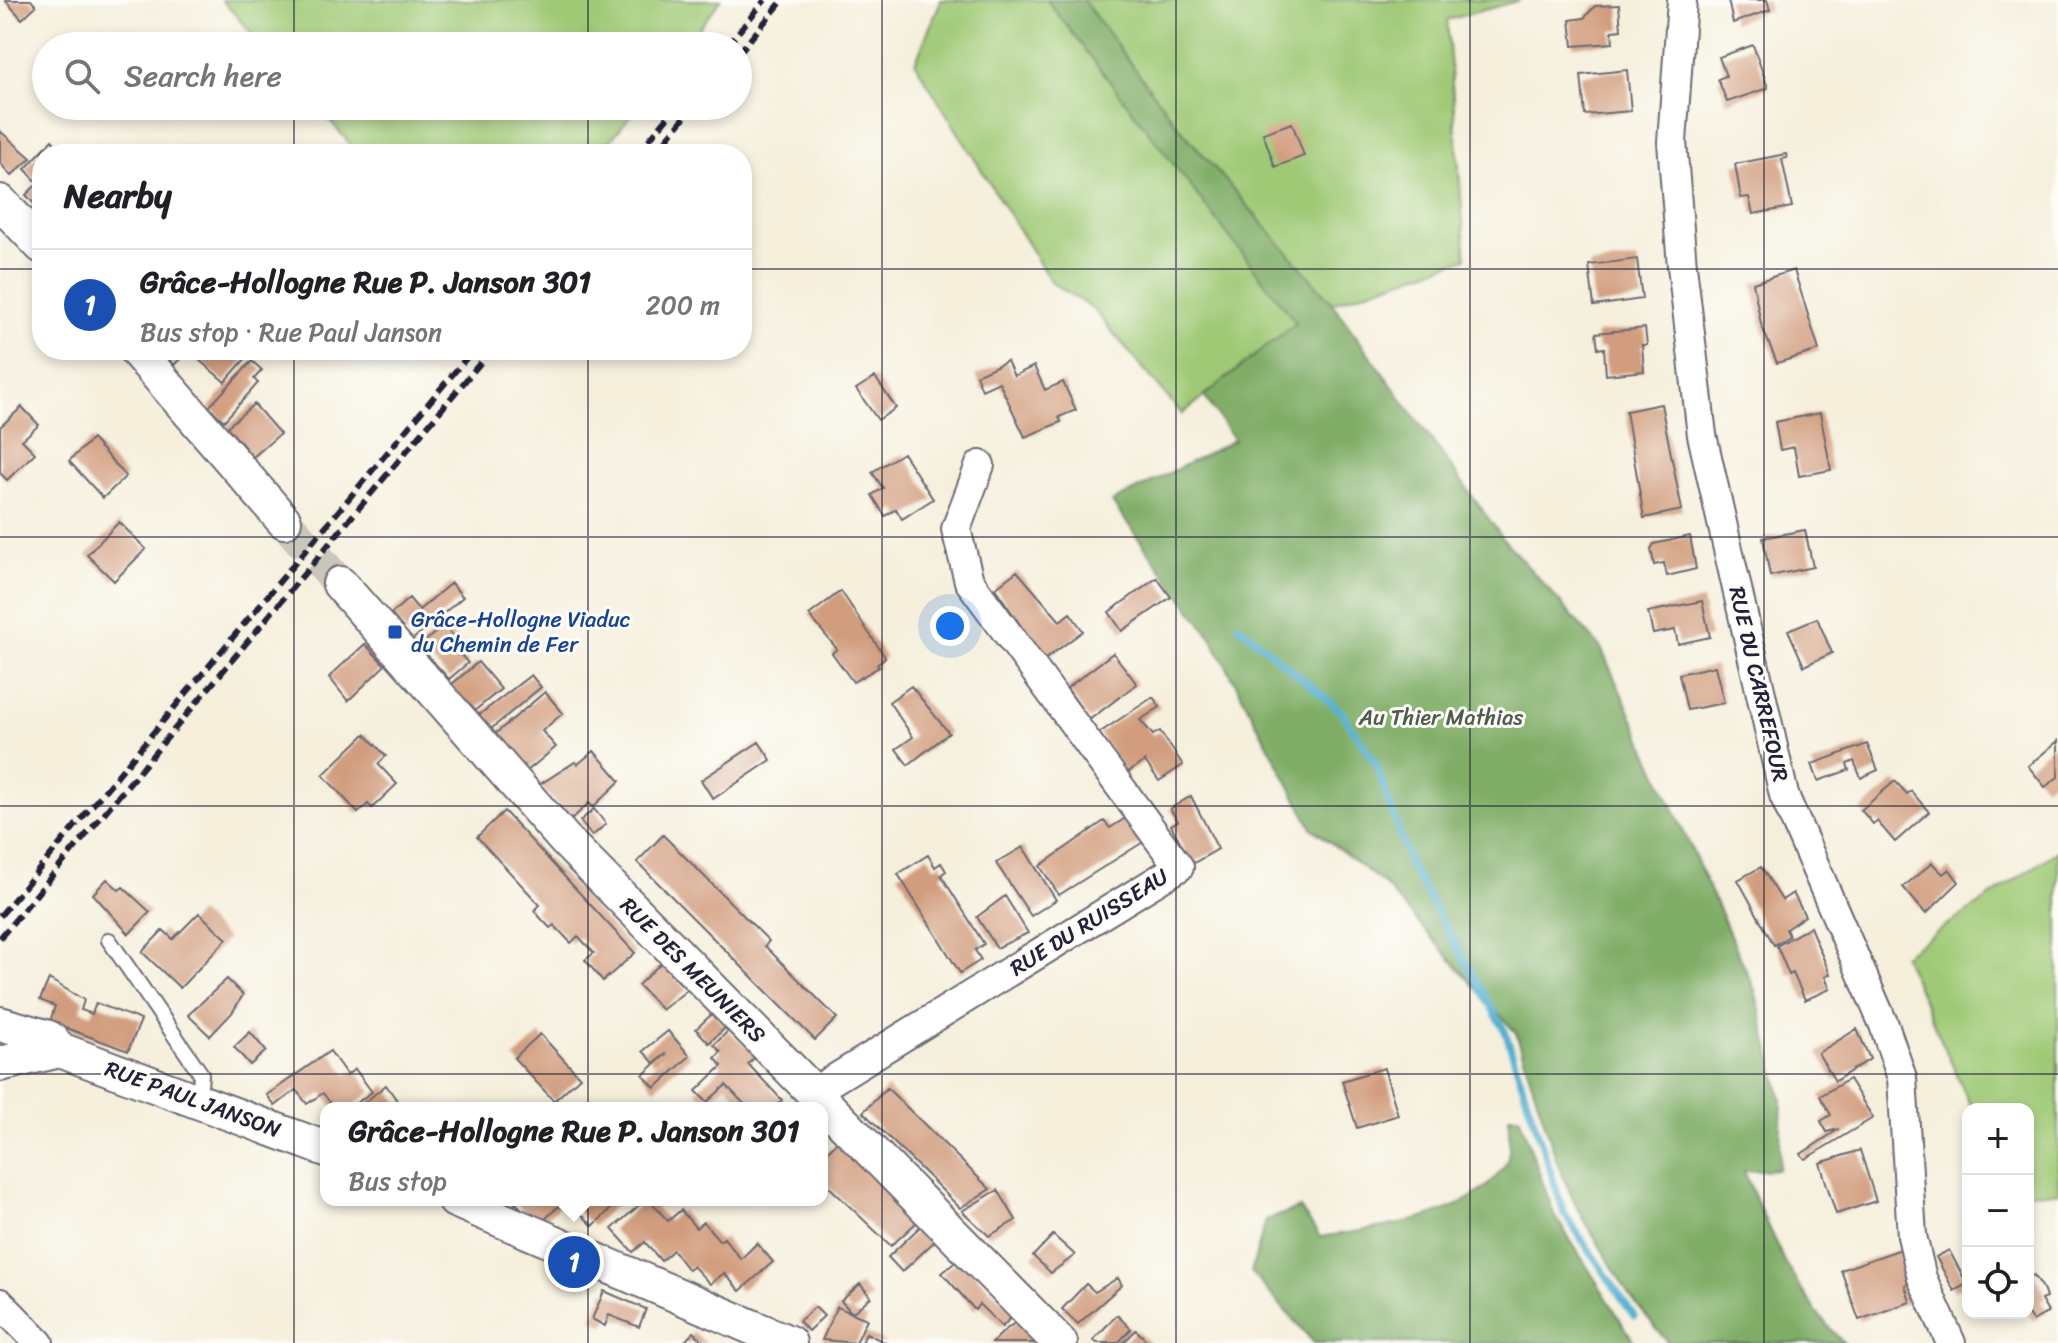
<!DOCTYPE html>
<meta charset="utf-8">
<style>
body{margin:0;font-family:Sriracha,sans-serif;background:#f6f6f6;color:#202124}
.controls{position:absolute;right:24px;bottom:24px;display:grid;overflow:hidden;border-radius:16px;box-shadow:0 4px 12px #0003}
.controls button{width:72px;height:72px;display:grid;place-items:center;padding:0;border:0;border-bottom:2px solid #e0e0e0;background:#fff;color:#202124;font:40px sans-serif}
.you{position:absolute;left:950px;top:626px;width:28px;height:28px;margin:-20px;border:6px solid #fff;border-radius:50%;background:#1a73e8;box-shadow:0 0 0 12px #1a73e833}
.badge{display:grid;place-items:center;width:52px;height:52px;border-radius:50%;background:#d93025;color:#fff;font-size:26px;font-weight:700}
.pin{position:absolute;translate:-50% -50%;border:4px solid #fff;box-shadow:0 2px 8px #0006}
.popup{position:absolute;left:320px;top:1102px;width:508px;height:104px;box-sizing:border-box;display:grid;place-content:center;border-radius:16px;background:#fff;filter:drop-shadow(0 2px 6px #0005);font-size:26px;white-space:nowrap;color:#757577}
.popup b{font-size:30px;color:#202124}
.popup::after{content:'';position:absolute;left:50%;top:100%;margin-left:-16px;border:16px solid transparent;border-top-color:#fff}
.list{margin:0;padding:0;list-style:none}
h2{display:flex;justify-content:space-between;align-items:center;height:104px;margin:0;padding:0 32px;font-size:34px}
h2 small{font-size:26px;font-weight:400;color:#757577}
.list li{display:grid;grid-template-columns:52px 1fr auto;gap:24px;align-items:center;box-sizing:border-box;height:112px;padding:0 32px;border-top:2px solid #e0e0e0}
.list b{display:block;font-size:30px;white-space:nowrap}
.list p{margin:0;font-size:26px;white-space:nowrap;color:#757577}
.list em{font-size:26px;font-style:normal;color:#757577}
.icon{flex:none;width:44px;height:44px;fill:none;stroke:currentColor;stroke-width:2;stroke-linecap:round;stroke-linejoin:round}
.map{position:relative;flex:none;width:2058px;height:1343px;overflow:hidden}
.search{position:absolute;background:#fff;box-shadow:0 4px 12px #0003;left:32px;top:32px;width:720px;height:88px;display:flex;align-items:center;gap:20px;box-sizing:border-box;padding:0 28px;border-radius:44px;color:#757577;font-size:30px}
.panel{position:absolute;background:#fff;box-shadow:0 4px 12px #0003;left:32px;top:144px;width:720px;height:216px;border-radius:32px}
.map>svg:first-child{display:block}
</style>
<div class="map">
<svg width="2058" height="1343" viewBox="0 0 2058 1343">
<rect width="100%" height="100%" fill="#fdfcf7"/>
<filter id="ink" filterUnits="userSpaceOnUse"><feTurbulence type="fractalNoise" baseFrequency=".0125" numOctaves="2"/><feDisplacementMap in="SourceGraphic" scale="16" xChannelSelector="R" yChannelSelector="G"/><feConvolveMatrix kernelMatrix="1 2 1 2 8 2 1 2 1" color-interpolation-filters="sRGB"/></filter>
<filter id="wash" filterUnits="userSpaceOnUse"><feTurbulence type="fractalNoise" baseFrequency=".006" numOctaves="4" result="noise"/><feDisplacementMap in="SourceGraphic" scale="32" xChannelSelector="R" yChannelSelector="G"/><feGaussianBlur stdDeviation="1.8" result="paint"/><feColorMatrix in="noise" values="0 0 0 0 0 0 0 0 0 0 0 0 0 0 0 0 0 1.4 0 .05"/><feComposite in="paint" operator="in"/></filter>
<g filter="url(#wash)">
<rect width="100%" height="100%" fill="#f5efdc"/>
<!-- green -->
<path fill="#9fc975" stroke="#607658" stroke-width="2" d="M222,0H721L685,46H263Z
M941,0H1047L1297,323L1182,414L1094,310L1051,282L915,63Z
M1083,0H1521L1447,20L1466,258L1332,303L1178,126Z
M317,106H638L600,154H359Z
M2058,851V1193L2028,1192V1109H1972L1903,955Z"/>
<!-- forest -->
<path fill="#7fad66" stroke="#506850" stroke-width="2" d="M1047,0H1083L1178,126L1332,303L1505,541L1601,648L1755,990L1782,1101L1779,1169L1744,1171C1768,1230 1797,1298 1844,1343H1668L1629,1295L1575,1204L1559,1168L1516,1033L1384,884L1312,828L1211,637L1112,502L1234,440L1204,396L1296,323Z
M1509,1116H1519L1554,1214L1635,1343H1314L1251,1272L1266,1220L1300,1208L1320,1237C1378,1228 1471,1220 1505,1165C1512,1154 1508,1129 1509,1116Z"/>
<g fill="none" stroke-linecap="round" stroke-linejoin="round">
<!-- stream -->
<path stroke="#54b0d2" stroke-width="7" d="M1238,625L1341,711L1376,764L1410,865L1505,1031L1564,1213L1634,1316"/>
</g>
<g id="blocks">
<!-- building -->
<path fill="#d29d7e" d="M5,0H31L36,6L22,19Z
M1728,0H1767L1770,10L1733,23Z
M1619,5L1621,30L1612,31L1613,43L1573,46L1570,20L1584,18L1595,6Z
M1753,45L1768,88L1727,102L1718,79L1726,76L1719,57Z
M1627,70L1631,111L1585,115L1581,75Z
M1292,123L1304,156L1275,167L1263,133Z
M0,131L31,158L11,176L0,163Z
M52,140L64,154H42V177L37,182L25,169Z
M1786,154L1787,158L1782,159L1792,207L1753,214L1749,197L1741,198L1735,164Z
M42,179V212L26,195Z
M1637,259L1642,299L1594,306L1589,265Z
M1794,270L1819,350L1777,363L1761,324L1753,283Z
M1645,328L1647,345H1642L1644,371L1606,375L1604,348L1598,349L1596,333Z
M160,350H189L174,365Z
M208,350H253L225,382L199,360Z
M252,361L262,370L254,379L258,383L224,421L209,407Z
M1007,361L1014,376L1034,366L1045,390L1063,382L1076,410L1059,417L1061,422L1025,437L999,382L982,390L976,375Z
M875,377L896,408L878,420L856,389Z
M254,404L280,434L253,457L227,427Z
M1661,404L1682,510L1644,518L1626,411Z
M22,407L39,425L22,440L35,453L7,480L0,473V427Z
M1820,413L1831,470L1799,476L1794,447L1780,450L1775,422Z
M92,439L126,476L103,498L69,461Z
M903,453L933,499L902,519L896,509L885,516L872,495L883,488L872,472Z
M119,522L146,549L114,581L87,555Z
M1805,530L1813,567L1770,576L1763,538Z
M1690,536L1696,569L1667,576L1664,563L1654,565L1651,549L1654,544Z
M1017,571L1060,621L1070,613L1083,631L1044,660L995,588Z
M1157,578L1171,597L1122,631L1109,612Z
M451,583L463,597L412,640L391,614L409,598L419,610Z
M841,591L885,657L877,665L879,667L853,682L832,653L837,649L809,615Z
M1702,601L1710,637L1678,644L1675,630L1653,634L1648,612Z
M1817,618L1832,653L1804,666L1788,630Z
M444,625L465,650L460,654L468,663L449,679L419,646Z
M365,644L385,665L348,701L329,677Z
M1113,653L1137,684L1089,720L1067,688Z
M478,662L501,689L473,712L451,685Z
M1715,666L1724,703L1687,710L1679,674Z
M531,675L541,687L491,729L479,715Z
M911,686L949,733L908,765L896,749L913,737L889,702Z
M545,692L563,713L542,731L556,747L527,771L495,734Z
M1153,697L1160,707L1140,720L1153,735L1160,731L1183,765L1159,781L1145,761L1125,774L1099,733Z
M365,734L386,756L378,764L397,784L372,808L368,804L358,813L323,775Z
M2058,741V777L2045,787L2028,766Z
M759,742L771,760L713,799L701,780Z
M1867,744L1878,770L1861,778L1854,761L1847,764L1849,770L1818,781L1812,764Z
M594,751L620,781L593,807L589,803L571,820L539,785L575,762L578,764Z
M1895,781L1907,794L1911,791L1929,812L1895,842L1877,821L1873,824L1861,810Z
M1191,796L1218,849L1192,864L1171,825L1178,821L1170,809Z
M594,809L606,824L592,836L580,821Z
M504,811L635,953L603,981L585,960L594,953L578,936L571,943L554,925L550,928L534,911L540,905L477,837Z
M1132,814L1148,839L1059,895L1040,866L1104,821L1110,828Z
M663,835L769,941L765,946L837,1018L815,1040L637,862Z
M1023,847L1056,900L1031,916L996,863Z
M928,855L935,867L941,863L946,871L941,875L984,944L975,950L981,960L960,973L898,874Z
M1932,863L1943,874L1949,869L1959,882L1926,914L1903,887Z
M1761,867L1782,900L1793,893L1805,916L1786,929L1789,936L1774,945L1738,880Z
M107,879L119,890L123,887L150,912L129,934L93,894Z
M1005,896L1028,933L997,948L977,917Z
M199,913L227,939L180,988L142,952L163,930L173,939Z
M1810,927L1830,974L1825,977L1830,989L1805,1000L1793,973L1789,975L1777,946Z
M661,963L687,990L662,1010L638,985Z
M49,979L84,1000L81,1010L92,1014L96,1003L141,1020L128,1051L50,1022L55,1006L40,1000Z
M227,979L243,995L232,1013L210,1036L188,1015Z
M713,1013L726,1027L709,1043L696,1029Z
M1857,1029L1870,1059L1835,1081L1818,1053Z
M668,1031L690,1056L655,1088L643,1075L667,1053L654,1063L643,1051Z
M728,1031L757,1055L748,1064L782,1100L774,1108H748L726,1085L707,1102L696,1091L722,1066L715,1058L721,1052L714,1045Z
M250,1032L266,1051L250,1065L234,1047Z
M540,1034L580,1077L554,1101L514,1058Z
M330,1051L347,1075L355,1069L372,1092L349,1108H334L323,1093L307,1104L296,1090L275,1106L267,1095Z
M1384,1068L1398,1115L1357,1128L1342,1081Z
M1849,1079L1873,1118L1805,1159L1801,1154L1839,1129L1827,1132L1821,1121L1831,1115L1820,1096Z
M386,1085L401,1106L399,1108H358Z
M887,1088L924,1124L990,1189L960,1208L938,1186L863,1112Z
M840,1139L918,1221L891,1246L822,1180V1157Z
M1860,1150L1876,1201L1836,1214L1820,1163Z
M998,1190L1016,1220L989,1236L962,1211Z
M506,1200H565L542,1222L533,1213L529,1217L516,1203L512,1206Z
M575,1200H616L618,1202L593,1226L571,1204Z
M645,1200H649L668,1221L681,1210L696,1228L703,1222L720,1241L724,1238L741,1259L757,1243L773,1262L740,1291L724,1273L710,1284L693,1266L688,1270L673,1250L661,1261L645,1242L633,1252L612,1229Z
M925,1222L939,1237L902,1272L888,1257Z
M1053,1235L1075,1255L1051,1273L1033,1256Z
M1901,1249L1912,1282L1905,1285L1910,1302L1859,1320L1841,1270Z
M1949,1250L1967,1284L1954,1291L1936,1257Z
M959,1259L1015,1313L1002,1327L979,1304L975,1310L942,1273Z
M2034,1275L2043,1288L2046,1298L2041,1300L2048,1312L2033,1321L2028,1314V1278Z
M1118,1278L1122,1285L1078,1324L1062,1309L1086,1284L1095,1292Z
M860,1284L871,1297L852,1313L841,1301Z
M604,1291L646,1309L639,1327L609,1315L605,1326L592,1319Z
M815,1307L824,1316L808,1331L799,1321Z
M837,1307L867,1319L856,1343L822,1340Z
M1117,1315L1131,1329L1118,1343H1097L1093,1340Z
M1020,1319L1045,1343H992L1004,1331Z
M1136,1330L1149,1343H1123Z
M694,1332L705,1343H683Z
M866,1333L886,1343H862Z"/>
</g>
</g>
<g filter="url(#ink)">
<use href="#blocks" fill-opacity="0" stroke="#6c6a73" stroke-width="2"/>
<g fill="none" stroke-linecap="round" stroke-linejoin="round">
<!-- tertiary-tunnel -->
<path stroke="#cbc6bc" stroke-width="34" stroke-dasharray="34 17" stroke-linecap="butt" d="M284,521L340,584"/>
<defs>
<path id="service" d="M109,940L201,1074L199,1101"/>
<path id="minor" d="M1682,0L1672,142L1682,266L1702,435L1784,795L1884,1025L1902,1078L1912,1236L1922,1278L1951,1343
M815,1091L1179,867L969,581L956,529L980,465
M0,1303L39,1343"/>
<path id="tertiary" d="M0,202L42,246
M136,350L284,521
M340,584L566,841L1060,1343
M0,1024L49,1038L60,1050L326,1149
M0,1064L60,1050
M455,1200L789,1343"/>
</defs>
<!-- service casing -->
<use href="#service" stroke="#6c6a73" stroke-width="18"/>
<!-- minor casing -->
<use href="#minor" stroke="#6c6a73" stroke-width="32"/>
<!-- tertiary casing -->
<use href="#tertiary" stroke="#6c6a73" stroke-width="38"/>
<!-- service -->
<use href="#service" stroke="#fff" stroke-width="14"/>
<!-- minor -->
<use href="#minor" stroke="#fff" stroke-width="28"/>
<!-- tertiary -->
<use href="#tertiary" stroke="#fff" stroke-width="34"/>
<!-- rail -->
<path stroke="#22223b" stroke-width="6" stroke-dasharray="12 6" stroke-linecap="butt" d="M727,46L765,0
M738,54L783,0
M637,154L677,106
M654,154L694,106
M0,916L473,350
M0,938L491,350"/>
</g>
</g>
<!-- grid -->
<path fill="none" stroke="#22223b" stroke-width="2" stroke-opacity="0.55" d="M294,0V46M588,0V46M882,0V1343M1176,0V1343M1470,0V1343M1764,0V1343M294,106V154M588,106V154M0,269H42M742,269H2058M294,350V1343M588,350V1343M0,537H2058M0,806H2058M0,1074H2058"/>
<!-- markers -->
<rect fill="#1a4fb4" stroke="#fdfcf7" stroke-width="3" x="387" y="624" width="16" height="16" rx="4"/>
<g text-anchor="middle" dominant-baseline="central" stroke-width="6" stroke-linejoin="round" paint-order="stroke">
<!-- transit labels -->
<g font-size="22" fill="#164399" stroke="#fdfcf7" text-anchor="start">
<text x="411" y="619">Grâce-Hollogne Viaduc<tspan x="411" dy="25">du Chemin de Fer</tspan></text>
</g>
<!-- street labels -->
<g font-size="22" fill="#22223b" stroke="#fdfcf7">
<text transform="translate(1759 684) rotate(77)">RUE DU CARREFOUR</text>
<text transform="translate(1089 922) rotate(-32)">RUE DU RUISSEAU</text>
<text transform="translate(693 970) rotate(45)">RUE DES MEUNIERS</text>
<text transform="translate(193 1099) rotate(20)">RUE PAUL JANSON</text>
</g>
<!-- park labels -->
<g font-size="22" fill="#4e5c4f" stroke="#fdfcf7">
<text x="1441" y="717">Au Thier Mathias</text>
</g>
</g>
</svg>
<div class="controls">
<button>+</button>
<button>−</button>
<button><svg class="icon" aria-label="locate" viewBox="0 0 24 24"><circle cx="12" cy="12" r="6"/><path d="M12 2v4M12 18v4M2 12h4M18 12h4"/></svg></button>
</div>
<div class="you"></div>
<div class="pin badge" style="left:574px;top:1262px;background:#1a4fb4">1</div>
<div class="popup"><b>Grâce-Hollogne Rue P. Janson 301</b>Bus stop</div>
<div class="search"><svg class="icon" aria-label="search" viewBox="0 0 24 24"><circle cx="10" cy="10" r="6"/><path d="M15 15l6 6"/></svg>Search here</div>
<section class="panel">
<h2>Nearby<small></small></h2>
<ul class="list">
<li><span class="badge" style="background:#1a4fb4">1</span><div><b>Grâce-Hollogne Rue P. Janson 301</b><p>Bus stop · Rue Paul Janson</p></div><em>200 m</em></li>
</ul>
</section>
</div>
